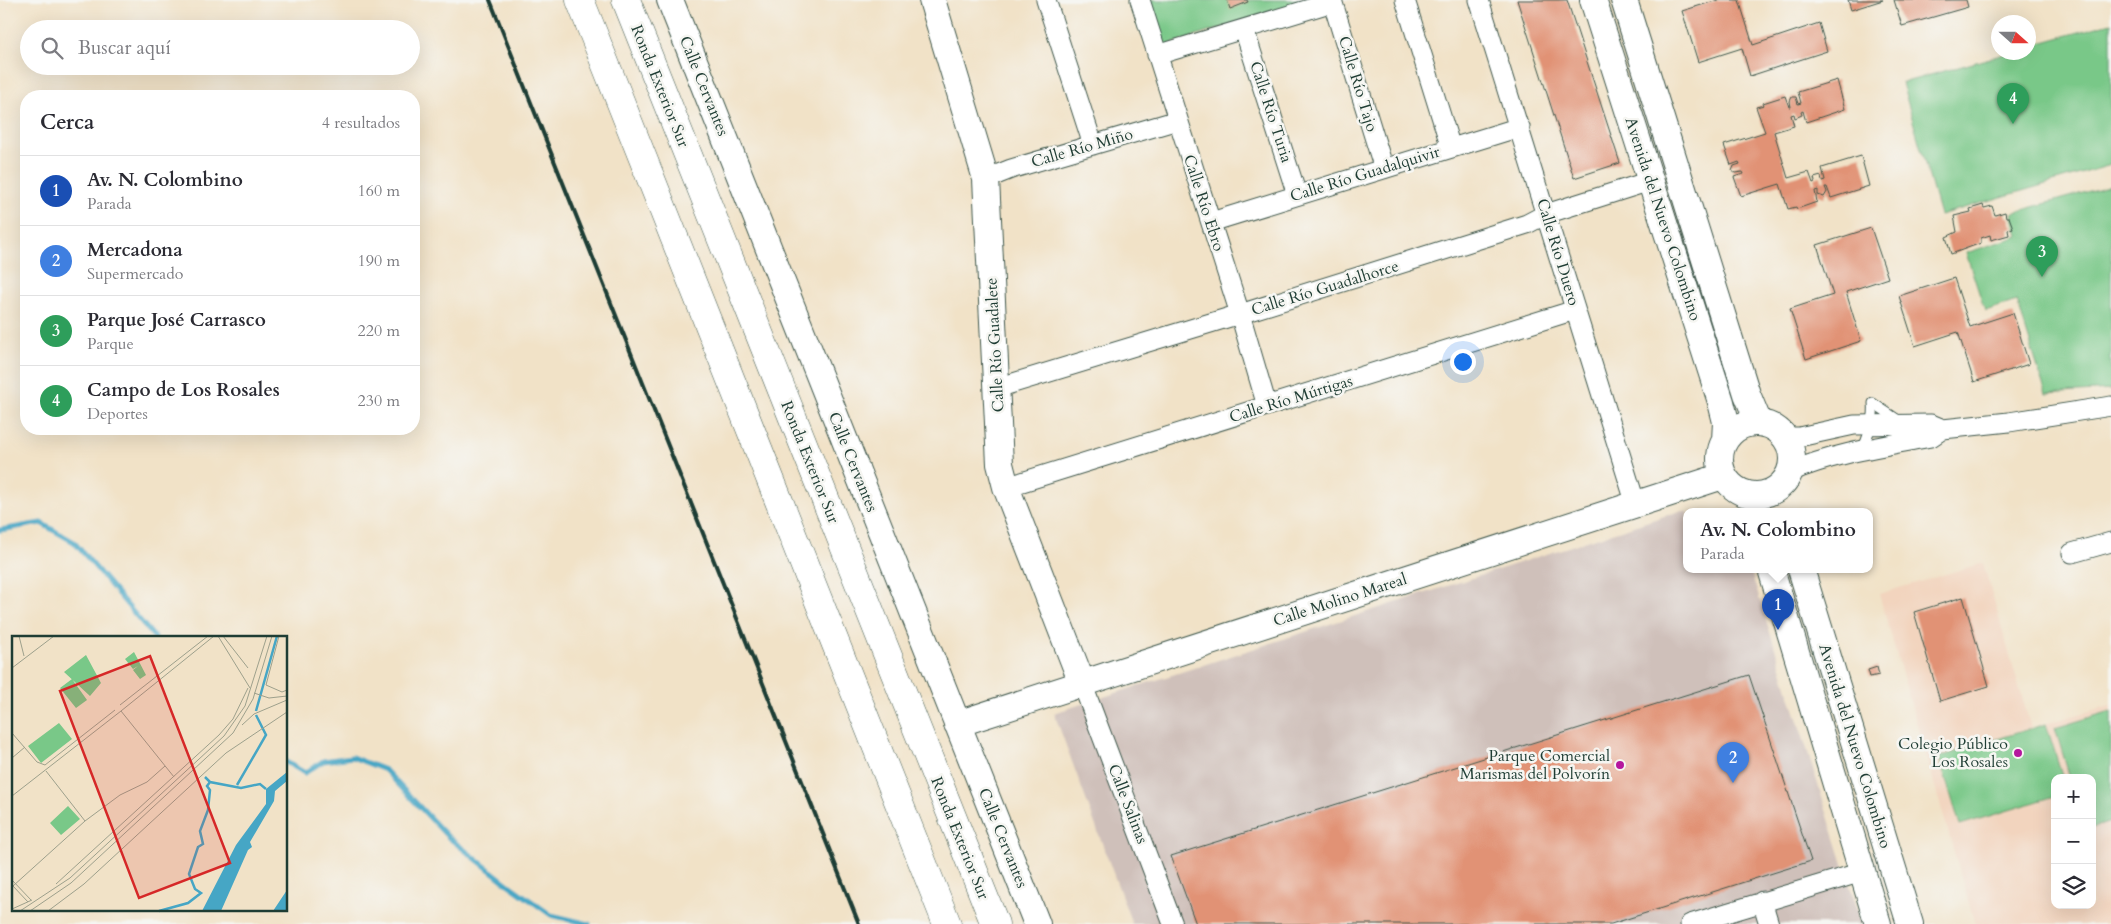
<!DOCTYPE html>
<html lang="es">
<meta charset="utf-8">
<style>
body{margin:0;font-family:Cardo,serif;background:#f2f2f3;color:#2b2b33}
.controls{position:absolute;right:15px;bottom:15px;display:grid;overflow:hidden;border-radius:10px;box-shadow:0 5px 20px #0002}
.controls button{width:45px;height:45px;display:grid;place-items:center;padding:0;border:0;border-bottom:1px solid #e1e1e2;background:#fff;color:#2b2b33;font:25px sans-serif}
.compass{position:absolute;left:1991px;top:15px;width:45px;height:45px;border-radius:50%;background:#fff;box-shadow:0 5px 20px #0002;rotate:111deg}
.you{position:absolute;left:1462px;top:361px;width:18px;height:18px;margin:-12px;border:4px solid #fff;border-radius:50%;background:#1a73e8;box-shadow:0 0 0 8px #1a73e833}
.badge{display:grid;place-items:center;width:32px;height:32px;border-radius:50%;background:#0f766e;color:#fff;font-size:16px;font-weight:700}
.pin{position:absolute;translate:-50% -41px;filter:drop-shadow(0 1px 2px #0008)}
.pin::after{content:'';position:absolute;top:26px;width:18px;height:15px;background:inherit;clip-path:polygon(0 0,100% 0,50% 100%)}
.popup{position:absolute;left:1683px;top:508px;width:190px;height:65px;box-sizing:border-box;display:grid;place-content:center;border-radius:10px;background:#fff;filter:drop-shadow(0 1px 4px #0005);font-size:16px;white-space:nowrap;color:#7c7c81}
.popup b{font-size:19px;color:#2b2b33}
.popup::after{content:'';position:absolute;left:50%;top:100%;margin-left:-10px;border:10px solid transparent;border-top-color:#fff}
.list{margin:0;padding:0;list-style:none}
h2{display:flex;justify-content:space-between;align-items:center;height:65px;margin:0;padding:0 20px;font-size:21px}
h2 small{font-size:16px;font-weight:400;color:#7c7c81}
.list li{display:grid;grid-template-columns:32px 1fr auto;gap:15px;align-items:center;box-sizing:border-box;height:70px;padding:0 20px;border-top:1px solid #e1e1e2}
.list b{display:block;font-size:19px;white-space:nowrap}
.list p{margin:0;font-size:16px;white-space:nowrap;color:#7c7c81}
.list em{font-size:16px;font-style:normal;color:#7c7c81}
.icon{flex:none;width:28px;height:28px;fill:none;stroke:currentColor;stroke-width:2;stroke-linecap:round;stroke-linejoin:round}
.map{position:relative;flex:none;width:2111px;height:924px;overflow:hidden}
.search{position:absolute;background:#fff;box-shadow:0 5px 20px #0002;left:20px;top:20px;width:400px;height:55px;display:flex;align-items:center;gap:12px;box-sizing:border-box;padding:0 18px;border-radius:28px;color:#7c7c81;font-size:19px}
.panel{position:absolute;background:#fff;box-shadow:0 5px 20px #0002;left:20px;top:90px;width:400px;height:345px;border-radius:20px}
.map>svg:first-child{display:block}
</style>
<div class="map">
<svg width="2111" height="924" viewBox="0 0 2111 924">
<rect width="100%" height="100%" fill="#f6f6f2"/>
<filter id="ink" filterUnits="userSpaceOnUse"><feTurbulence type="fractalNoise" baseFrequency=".02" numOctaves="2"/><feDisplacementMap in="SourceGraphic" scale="10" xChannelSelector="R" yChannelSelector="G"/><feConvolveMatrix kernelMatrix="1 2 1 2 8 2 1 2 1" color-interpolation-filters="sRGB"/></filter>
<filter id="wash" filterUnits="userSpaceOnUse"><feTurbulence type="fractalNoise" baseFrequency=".0096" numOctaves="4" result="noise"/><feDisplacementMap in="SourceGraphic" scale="20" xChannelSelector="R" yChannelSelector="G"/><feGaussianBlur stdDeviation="1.12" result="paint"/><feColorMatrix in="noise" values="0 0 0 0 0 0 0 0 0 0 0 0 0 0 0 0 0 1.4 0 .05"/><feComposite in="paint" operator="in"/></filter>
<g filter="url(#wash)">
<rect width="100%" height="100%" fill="#f1e2c7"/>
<!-- built -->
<path fill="#f2d4be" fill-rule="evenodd" d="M1983,563L2031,728L2111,705V924H1975L1879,594ZM2055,778H2092V905H2055Z"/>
<!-- industrial -->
<path fill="#cfc0ba" d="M1680,511L1687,512V569H1750L1862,924H1132L1054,713Z"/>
<!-- green -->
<path fill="#79c888" stroke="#4c825e" d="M1148,0H1307L1159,48Z
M2111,23V165L1940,215L1902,83L2008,53L2028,52L2029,46Z
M2111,185V390L2046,394L2017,301L1985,311L1966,253L2018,236L2012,213Z
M2111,711V822L2092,828V778H2070L2055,728Z
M2046,724L2063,778H2055V796L1960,825L1939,757Z"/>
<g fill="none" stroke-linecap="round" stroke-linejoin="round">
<!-- stream -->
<path stroke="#46a6c5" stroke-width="5" d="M0,530L41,523L74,542L155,638
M286,762L305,773L323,761L352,757L385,770L448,837L509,885L551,915L589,924"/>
</g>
<g id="blocks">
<!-- building -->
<path fill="#e19275" d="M1227,0H1247L1248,2L1230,9Z
M1517,0H1567L1620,163L1574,178Z
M1718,0H1739L1753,45L1819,23L1827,51L1750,76L1742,48L1698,62L1682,11Z
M1848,0H1883L1851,10Z
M1894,0H1966L1968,7L1902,26Z
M1837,80L1845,109L1806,122L1803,111L1801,112L1802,115L1795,118L1794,114L1791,115L1794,126L1774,132L1788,178L1809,172L1813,183L1815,182L1814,178L1821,176L1822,181L1825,180L1822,168L1861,156L1869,186L1831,198L1827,187H1825L1827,192L1824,197L1818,195V190L1815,191L1817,202L1797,209L1796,207L1788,209L1780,184L1741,196L1734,177L1743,174L1742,172L1735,173L1732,171L1734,166L1740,164L1739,162L1731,165L1724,145L1765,132L1756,107L1764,105L1763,103L1785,96L1789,107H1791L1790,101L1792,97H1796L1798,104L1801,103L1798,92Z
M1983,205L1984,208L1992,206L1995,215L2005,212L2006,217H2009L2013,228L2008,230L2009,235L1991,240L1990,235L1981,238V243L1951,254L1946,237L1957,232L1954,216L1971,212L1970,209Z
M1871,228L1888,278L1846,292L1861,341L1806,359L1790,309L1833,295L1817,245Z
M1954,278L1970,327L2013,313L2029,364L1974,382L1958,332L1915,346L1899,296Z
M1963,597L1989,686L1940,701L1914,612Z
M1877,667L1879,675L1870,677L1868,670Z
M1749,675L1811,861L1611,924H1196L1171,856Z"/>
</g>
</g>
<g filter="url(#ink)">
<use href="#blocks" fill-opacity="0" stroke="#3e564a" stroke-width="1"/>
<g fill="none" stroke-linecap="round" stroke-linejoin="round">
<defs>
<path id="lane" d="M1873,403L1900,421
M1862,451C1868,435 1875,420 1873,403"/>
<path id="street" d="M1046,0L1093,145
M1140,0L1240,314L1267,406
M1332,0L1384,169
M1405,0L1451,148
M1479,0L1636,505
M1244,29L1297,195
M1157,55L1333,2
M986,179L1011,169L1178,120
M1211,222L1520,127
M997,388L1240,314L1527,224L1546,214L1650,181
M1785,437H1799L1854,425L1931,424L1943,429L2009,422L2111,406
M1790,472C1835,453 1884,446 1931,437L1943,429
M1006,487L1575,310
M2072,553L2111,542
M1082,683L1173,924
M1762,901L1769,924
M1690,924L1862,872"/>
<path id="secondary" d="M670,0L1037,924
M932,0L986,179L1000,464L1006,487L1082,683
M1593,0L1721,402L1726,422L1725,440
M1624,0L1747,394L1759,423
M1720 459a36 36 0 1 1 72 0a36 36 0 1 1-72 0Z
M1771,569L1878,924
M1801,569L1910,924
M957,724L1723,476"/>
<path id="highway" d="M580,0L947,924
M626,0L995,924"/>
</defs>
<!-- lane casing -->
<use href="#lane" stroke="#3e564a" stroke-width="11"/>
<!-- street casing -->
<use href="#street" stroke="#3e564a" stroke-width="21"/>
<!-- secondary casing -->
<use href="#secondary" stroke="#3e564a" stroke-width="28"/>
<!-- highway casing -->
<use href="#highway" stroke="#3e564a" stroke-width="29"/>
<!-- lane -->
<use href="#lane" stroke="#fff" stroke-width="9"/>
<!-- street -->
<use href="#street" stroke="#fff" stroke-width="19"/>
<!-- secondary -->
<use href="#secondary" stroke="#fff" stroke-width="26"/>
<!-- highway -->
<use href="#highway" stroke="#fff" stroke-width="28"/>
<!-- rail -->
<path stroke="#1f3d34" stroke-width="4" d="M490,0L859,924"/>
</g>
</g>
<!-- markers -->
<g fill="#b5179e" stroke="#f6f6f2" stroke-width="2">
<circle cx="2018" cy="753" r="5"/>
<circle cx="1620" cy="765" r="5"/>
</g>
<g text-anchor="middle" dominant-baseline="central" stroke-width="5" stroke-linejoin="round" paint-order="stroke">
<!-- street labels -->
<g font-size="16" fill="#1f3d34" stroke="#f6f6f2">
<text transform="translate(1358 84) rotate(73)">Calle Río Tajo</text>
<text transform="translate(660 86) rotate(68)">Ronda Exterior Sur</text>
<text transform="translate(704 86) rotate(68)">Calle Cervantes</text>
<text transform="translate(1271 112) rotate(72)">Calle Río Turia</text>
<text transform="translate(1082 148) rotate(-16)">Calle Río Miño</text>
<text transform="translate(1365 174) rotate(-17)">Calle Río Guadalquivir</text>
<text transform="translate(1204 203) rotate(72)">Calle Río Ebro</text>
<text transform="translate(1663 219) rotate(72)">Avenida del Nuevo Colombino</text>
<text transform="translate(1558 252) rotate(73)">Calle Río Duero</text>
<text transform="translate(1325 288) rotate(-17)">Calle Río Guadalhorce</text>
<text transform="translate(995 345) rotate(-93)">Calle Río Guadalete</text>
<text transform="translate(1291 399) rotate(-17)">Calle Río Múrtigas</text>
<text transform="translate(810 462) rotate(68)">Ronda Exterior Sur</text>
<text transform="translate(853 462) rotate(68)">Calle Cervantes</text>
<text transform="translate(1340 600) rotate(-18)">Calle Molino Mareal</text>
<text transform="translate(1855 746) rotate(73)">Avenida del Nuevo Colombino</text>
<text transform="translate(1128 804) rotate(69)">Calle Salinas</text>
<text transform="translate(960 838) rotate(68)">Ronda Exterior Sur</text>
<text transform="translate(1003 838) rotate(68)">Calle Cervantes</text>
</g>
<!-- poi labels -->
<g font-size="16" fill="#1f3d34" stroke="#f6f6f2" text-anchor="end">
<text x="2008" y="744">Colegio Público<tspan x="2008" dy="18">Los Rosales</tspan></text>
<text x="1610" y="756">Parque Comercial<tspan x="1610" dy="18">Marismas del Polvorín</tspan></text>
</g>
</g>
<!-- overview -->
<g transform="translate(12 636)">
<rect width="275" height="275" fill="#f1e2c7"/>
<path d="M122,16L134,39L128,43L121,34L126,30L121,33L113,23ZM74,19L89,47L78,60L52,36ZM60,43L75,64L64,72L48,52ZM47,87L60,103L29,127L16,110ZM56,170L68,183L49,199L38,187Z" fill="#79c888"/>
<path d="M275,136V145L263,155L262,165L238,206L240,211L236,214L209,275H190L224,209L254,168V153ZM275,254V275H261Z" fill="#46a6c5"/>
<path fill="none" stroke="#46a6c5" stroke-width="2.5" d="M244,75L265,0M193,141L198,146L229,152L248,148L254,153M225,149L254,99L244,79M147,275L176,267L189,257L183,253L177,238L186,211L191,208L188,195L196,174L198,154L195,150L198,146"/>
<path fill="none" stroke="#9da08c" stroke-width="1" d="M7,0L12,20M206,0L238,52M211,0L236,32M267,0L254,49L270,56L275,54M0,32L42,0M242,57L257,62L275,60M108,69L196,0M109,75L202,0M109,75L162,141M230,89L242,78L275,64M0,97L25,126L33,129M0,122L13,111M33,129L103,74M34,135L73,185M0,160L109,75M0,244L19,264M44,248L207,99L221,83L236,52M0,249L16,266M1,250L73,185L108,159L135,146L153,130M0,273L20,264M8,275L58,242L212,100L233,70L255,0M18,275L59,247L221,97L241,63L260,0M36,275L72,248L214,117L275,76"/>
<path fill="#d62828" fill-opacity="0.15" stroke="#d62828" stroke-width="2.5" d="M138,20L218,227L127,262L48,55Z"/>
<rect width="275" height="275" fill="none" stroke="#1f3d34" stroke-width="2.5"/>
</g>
</svg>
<div class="controls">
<button>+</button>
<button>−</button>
<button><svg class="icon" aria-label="layers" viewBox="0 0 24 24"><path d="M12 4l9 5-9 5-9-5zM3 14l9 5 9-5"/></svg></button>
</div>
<svg class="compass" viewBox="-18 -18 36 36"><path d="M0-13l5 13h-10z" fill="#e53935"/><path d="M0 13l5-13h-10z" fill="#7c7c81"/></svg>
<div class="you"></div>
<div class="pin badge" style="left:1778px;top:630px;background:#1a4fb4">1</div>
<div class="popup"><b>Av. N. Colombino</b>Parada</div>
<div class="pin badge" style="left:1733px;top:783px;background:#3f7fe0">2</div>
<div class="pin badge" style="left:2042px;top:277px;background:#2e9e5b">3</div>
<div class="pin badge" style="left:2013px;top:124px;background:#2e9e5b">4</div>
<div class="search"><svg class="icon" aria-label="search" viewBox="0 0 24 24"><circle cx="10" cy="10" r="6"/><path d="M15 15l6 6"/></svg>Buscar aquí</div>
<section class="panel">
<h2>Cerca<small>4 resultados</small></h2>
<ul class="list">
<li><span class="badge" style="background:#1a4fb4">1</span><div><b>Av. N. Colombino</b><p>Parada</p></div><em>160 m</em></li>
<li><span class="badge" style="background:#3f7fe0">2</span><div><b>Mercadona</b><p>Supermercado</p></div><em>190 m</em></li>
<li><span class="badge" style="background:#2e9e5b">3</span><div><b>Parque José Carrasco</b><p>Parque</p></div><em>220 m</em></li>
<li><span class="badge" style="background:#2e9e5b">4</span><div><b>Campo de Los Rosales</b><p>Deportes</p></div><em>230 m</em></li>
</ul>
</section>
</div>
